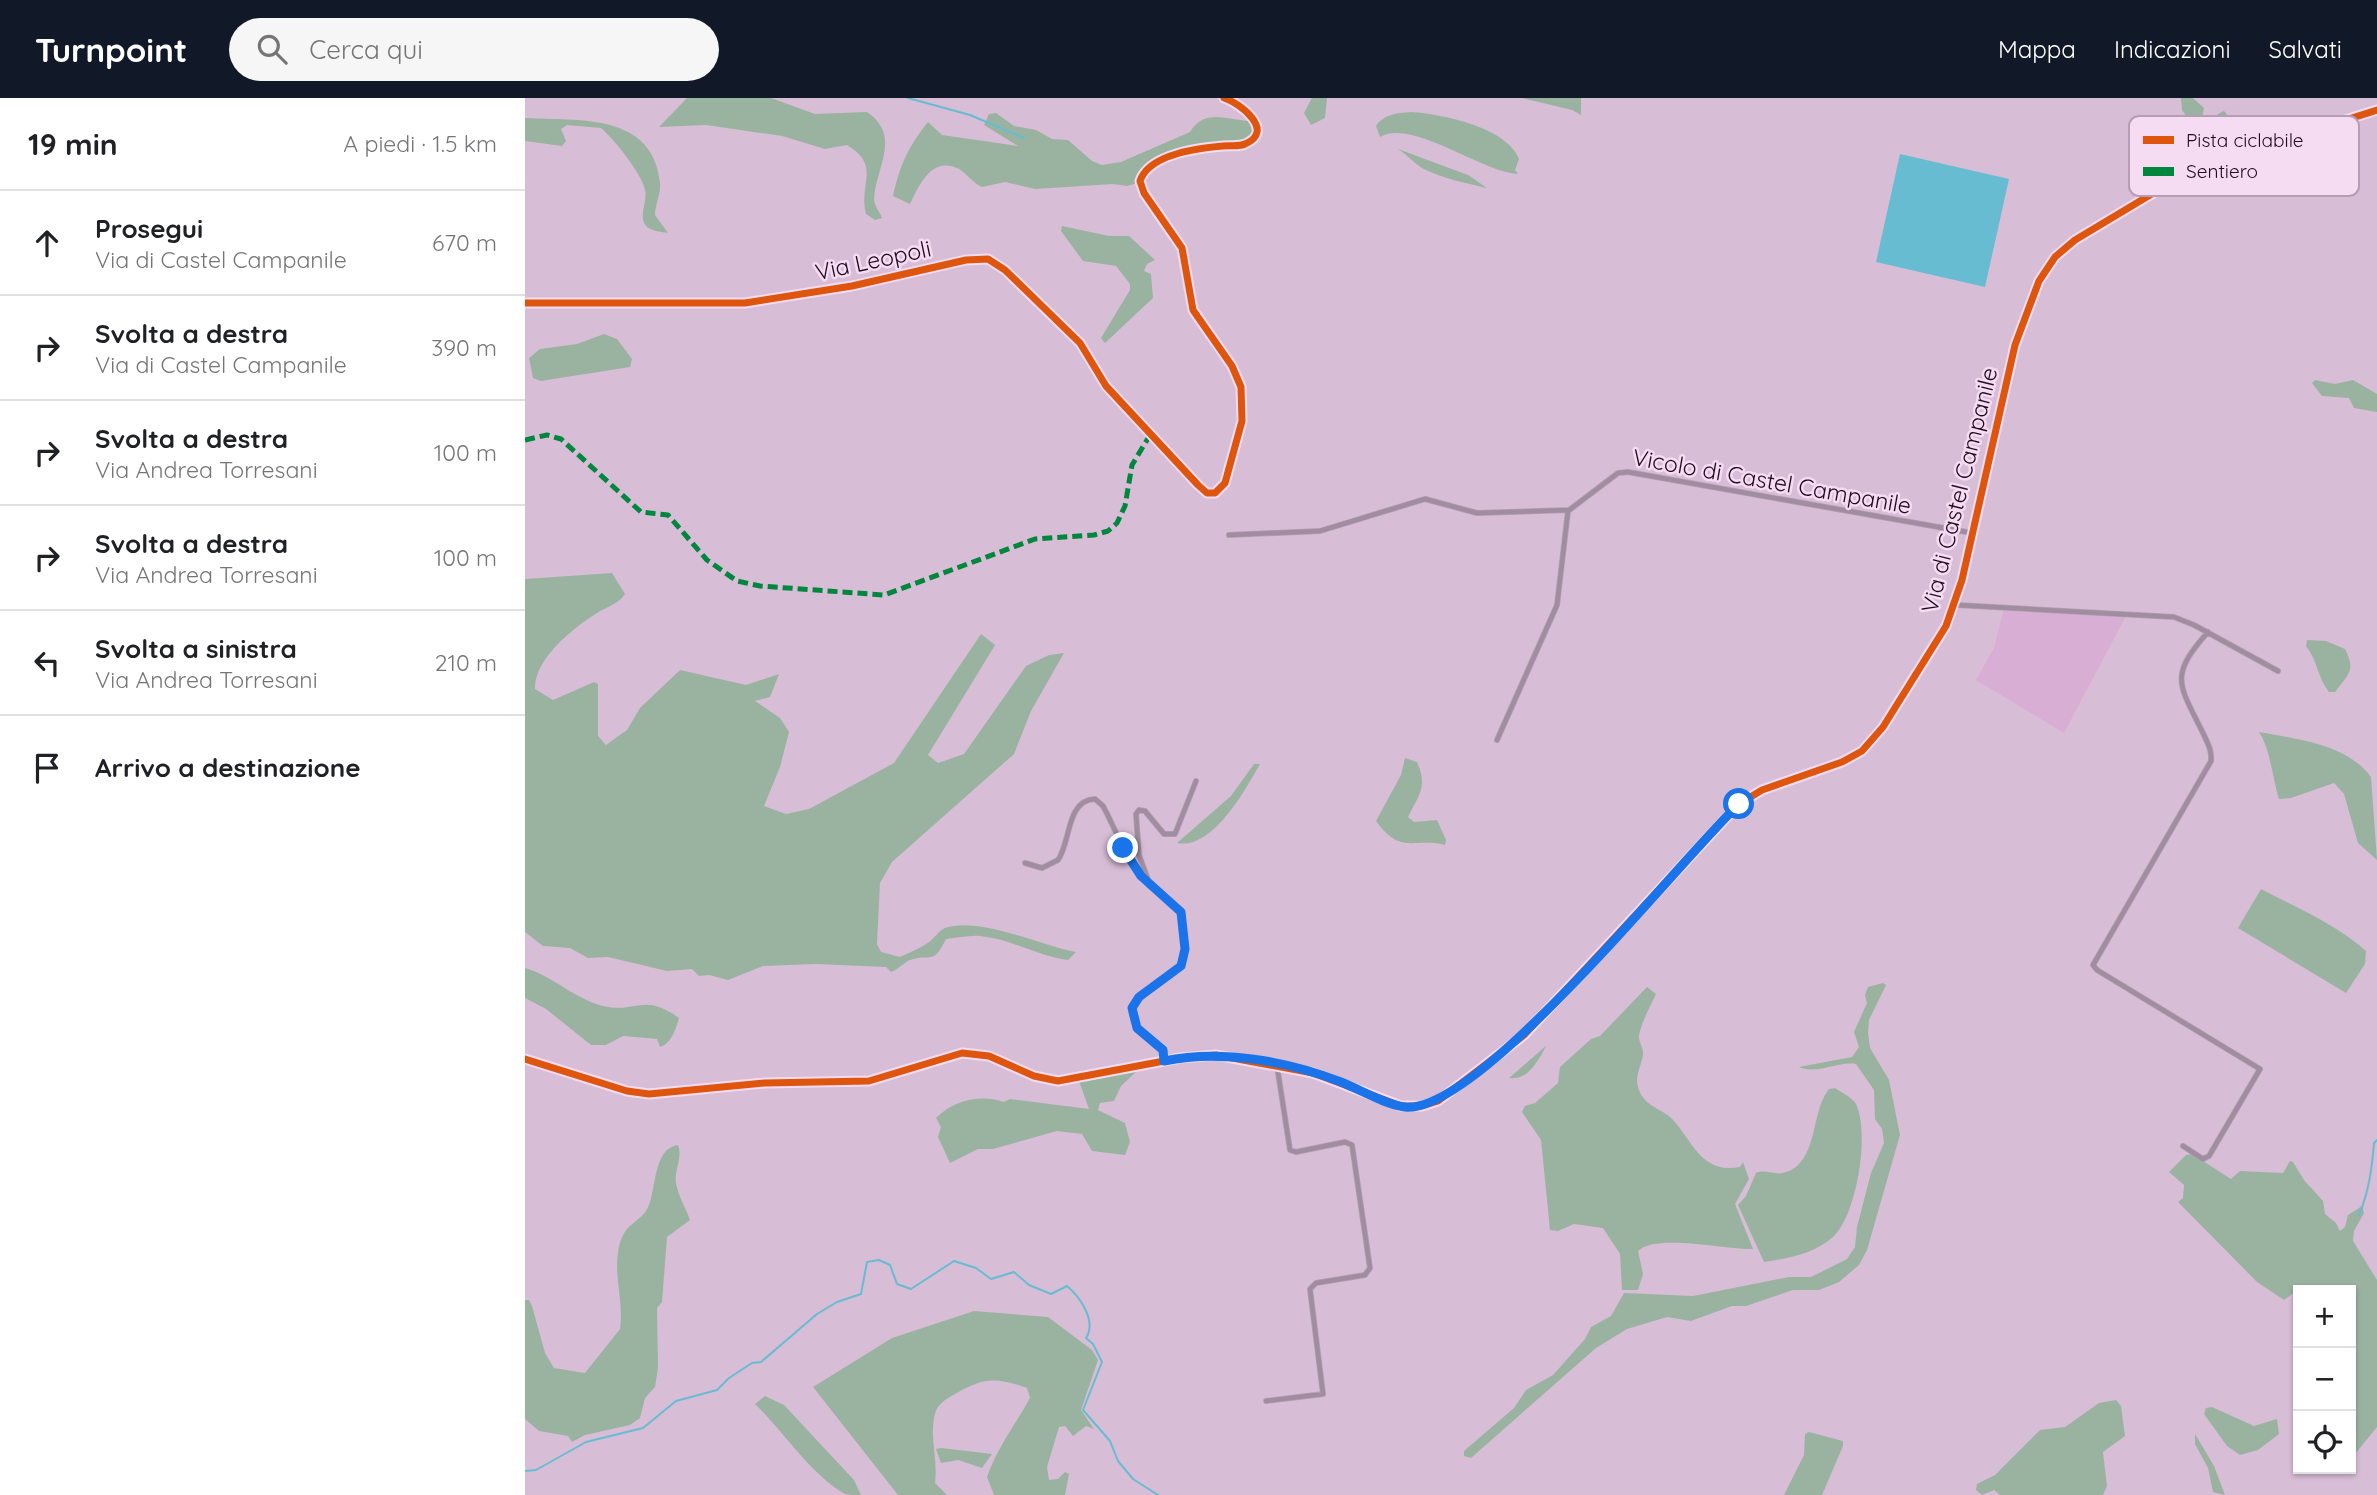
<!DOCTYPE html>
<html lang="it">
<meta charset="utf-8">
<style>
body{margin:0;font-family:Quicksand,sans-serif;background:#f6f6f6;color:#202124}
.controls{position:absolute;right:21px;bottom:21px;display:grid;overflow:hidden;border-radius:0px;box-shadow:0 2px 5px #0004}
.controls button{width:63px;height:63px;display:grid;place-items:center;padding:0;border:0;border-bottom:2px solid #e0e0e0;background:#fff;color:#202124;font:35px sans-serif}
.stop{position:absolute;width:21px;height:21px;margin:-16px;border:5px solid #1a73e8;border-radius:50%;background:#fff}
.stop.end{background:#1a73e8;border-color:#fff;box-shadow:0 2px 7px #0008}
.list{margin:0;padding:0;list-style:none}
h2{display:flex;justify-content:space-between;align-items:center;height:91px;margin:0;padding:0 28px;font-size:30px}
h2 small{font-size:23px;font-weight:400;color:#757577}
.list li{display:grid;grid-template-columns:46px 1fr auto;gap:21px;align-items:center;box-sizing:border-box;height:105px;padding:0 28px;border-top:2px solid #e0e0e0}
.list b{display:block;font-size:26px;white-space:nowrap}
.list p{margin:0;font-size:23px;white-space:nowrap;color:#757577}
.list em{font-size:23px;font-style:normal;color:#757577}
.icon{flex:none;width:38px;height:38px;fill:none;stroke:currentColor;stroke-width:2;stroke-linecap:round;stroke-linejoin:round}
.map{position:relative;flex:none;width:1852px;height:1397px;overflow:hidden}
header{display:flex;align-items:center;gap:42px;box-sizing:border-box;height:98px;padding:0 35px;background:#111827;color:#fff}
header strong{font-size:33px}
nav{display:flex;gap:38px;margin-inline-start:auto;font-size:24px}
.search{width:490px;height:63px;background:#f6f6f6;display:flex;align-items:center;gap:18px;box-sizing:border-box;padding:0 24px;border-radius:38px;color:#757577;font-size:26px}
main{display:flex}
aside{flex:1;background:#fff}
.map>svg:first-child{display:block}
</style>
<header>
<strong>Turnpoint</strong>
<div class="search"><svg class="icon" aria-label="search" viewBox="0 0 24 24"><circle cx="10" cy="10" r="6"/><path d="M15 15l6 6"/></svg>Cerca qui</div>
<nav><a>Mappa</a><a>Indicazioni</a><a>Salvati</a></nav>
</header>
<main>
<aside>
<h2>19 min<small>A piedi · 1.5 km</small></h2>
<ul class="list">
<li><svg class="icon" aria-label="ahead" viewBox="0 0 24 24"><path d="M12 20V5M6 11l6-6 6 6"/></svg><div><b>Prosegui</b><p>Via di Castel Campanile</p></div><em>670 m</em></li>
<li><svg class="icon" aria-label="right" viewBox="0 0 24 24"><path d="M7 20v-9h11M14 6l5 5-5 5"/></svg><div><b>Svolta a destra</b><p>Via di Castel Campanile</p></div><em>390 m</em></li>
<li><svg class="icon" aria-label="right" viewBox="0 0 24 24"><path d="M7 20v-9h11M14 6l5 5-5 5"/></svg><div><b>Svolta a destra</b><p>Via Andrea Torresani</p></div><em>100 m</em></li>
<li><svg class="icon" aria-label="right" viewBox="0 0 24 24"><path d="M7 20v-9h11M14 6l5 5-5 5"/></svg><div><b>Svolta a destra</b><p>Via Andrea Torresani</p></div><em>100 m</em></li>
<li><svg class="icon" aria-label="left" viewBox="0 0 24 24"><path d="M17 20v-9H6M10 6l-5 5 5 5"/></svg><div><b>Svolta a sinistra</b><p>Via Andrea Torresani</p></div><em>210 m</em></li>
<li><svg class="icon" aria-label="arrive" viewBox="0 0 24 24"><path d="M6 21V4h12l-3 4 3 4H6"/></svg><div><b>Arrivo a destinazione</b></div></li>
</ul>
</aside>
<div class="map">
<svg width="1852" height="1397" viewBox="0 0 1852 1397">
<rect width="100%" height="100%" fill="#d8bdd6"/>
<!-- built -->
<path fill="#d9aed5" d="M1479,510L1486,513L1601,518L1539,635L1451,582L1469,550Z"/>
<!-- green -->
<path fill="#9ab3a1" d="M162,0H246L290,16L342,14C377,38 351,69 349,100C349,108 355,114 357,120L350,122L341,116C333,84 357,69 322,47L300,51L257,38L181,27L134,29Z
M787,0H802L800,20L786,27L779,15Z
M997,0H1056V17L1047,12Z
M1656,0H1668L1679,10L1676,25L1679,29C1688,26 1689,16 1699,13L1703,18L1680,52L1676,53L1664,40L1667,27L1657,12Z
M886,14C916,16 982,29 994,61L990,72L993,76C956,74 887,20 855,39L851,28C859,16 872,15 886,14Z
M471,15L489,28L511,32L527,41L543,42L567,63L577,67L596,64L665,34C680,11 698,21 723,23L728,25V34L717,45C690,48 617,51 612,85L602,88L588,86L510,91L480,84L457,89C448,85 442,76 434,71C407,57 394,87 385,106L368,98C375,67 383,49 403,24L417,37L493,48L459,27L464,16Z
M0,20C53,23 128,14 135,85C136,97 130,106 130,117L143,135C137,134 127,133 122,129C112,119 123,104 120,92C117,76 89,41 76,30L42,27L36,31L41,43L37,48L0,43Z
M873,51L943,77L962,90C941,85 919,81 899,71C889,66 883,57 873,51Z
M537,128L584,138H604L630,162L622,166L619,173L626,176L628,200L580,245L576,240L605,192V186L591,168L558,163L536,133Z
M79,236L92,241L107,261L105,269L16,283L8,280L4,260L15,251L52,246Z
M1790,282L1810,286L1828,282L1852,296V314L1829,310L1824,300L1797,298L1787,285Z
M87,475L100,496C94,506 81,509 72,515C48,530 9,561 10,591L28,602L69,584L73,586V638L81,647L102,632L115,610L155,572L221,587L254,576L245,599L230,603L255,620L264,634L255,669L239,708L261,716L284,711L369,665L456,536L470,547L403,657L413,665L439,656L501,568L524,557L539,555L506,613L489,656L367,764L355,785L352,846L356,854L375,859C385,854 396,850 404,844C410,840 413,833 420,830C455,818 516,848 551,854L543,862C513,858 486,841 455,838C445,837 432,840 421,841C408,868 406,855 385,862C379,864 373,872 366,874L361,869L291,866L238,868L203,882L184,877L174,878L167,871L142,873L83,859L63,860L45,850L18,848L0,834V481Z
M1782,542L1801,543L1820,551C1831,573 1824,575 1810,594H1804C1792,579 1793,563 1781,548Z
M1734,634C1772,641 1822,646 1846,679L1852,762L1833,745L1819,696L1809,685L1766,700L1754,701C1747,679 1746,653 1734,634Z
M880,660L892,664C903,689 894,696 883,719L889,724L912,722L921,742L920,747C890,739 876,758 851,723L876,677Z
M729,666H735C720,692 688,752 652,745L706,698Z
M1736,791C1772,810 1811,826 1841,853L1840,866L1821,895L1713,830Z
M0,870C26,877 50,901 78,908C112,916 118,894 154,920C151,931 146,946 135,949L132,941L98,938L81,947H66L21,911L0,900Z
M1358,885L1361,887L1344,922L1343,935L1345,950L1364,982L1375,1037L1342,1152L1334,1167L1314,1184L1294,1192H1268L1221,1208H1207L1166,1223L1142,1219L1102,1231L1071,1250L946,1360L939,1358V1353L989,1310L1001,1292L1028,1277L1060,1241L1066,1229L1086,1218L1099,1195L1168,1198L1264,1179H1286L1322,1161L1330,1149L1332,1129L1346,1075L1359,1045L1357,1031L1350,1021L1349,992L1331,966C1311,963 1294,977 1274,969L1327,959L1334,949L1329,934L1342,905L1340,897L1343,889Z
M1122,889L1131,896C1125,909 1117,923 1114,937C1113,943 1119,950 1118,957C1116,969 1110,977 1113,989C1118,1007 1132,1009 1144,1018C1166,1037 1173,1077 1215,1069L1218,1064L1224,1081L1210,1106L1228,1151C1202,1152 1131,1135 1113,1153L1118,1176L1113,1192H1097L1095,1156L1078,1130L1049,1126L1033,1133L1025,1132L1016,1042L997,1014L1000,1008L1010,1005L1033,985L1035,969L1066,941L1075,938Z
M1021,948C1013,963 1003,983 984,980Z
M612,973L596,988L589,1003L575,1005L573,1012L600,1025L605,1044L600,1057L567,1053L557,1036L532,1033L468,1051H453L425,1065L413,1039L416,1029L411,1020C429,1002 455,996 479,1004L485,1001L564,1011L554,983Z
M1310,990C1317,995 1327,999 1331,1006C1345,1035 1332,1117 1308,1139C1289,1156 1264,1160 1239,1164L1213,1107L1221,1098L1231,1075C1240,1071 1249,1077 1258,1075C1294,1067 1285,1014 1304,991Z
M153,1047C158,1061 149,1071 151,1085C153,1098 161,1110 165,1122L142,1139L137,1204L132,1210L133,1270L130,1289L120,1300L115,1320L105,1327L60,1337L47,1344L43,1338L14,1333L0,1321V1202H4L7,1208L20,1255L29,1270L60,1275L95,1231C99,1205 89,1180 93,1155C97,1122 116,1127 124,1107C131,1089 129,1050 153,1047Z
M1667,1056L1706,1081L1715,1073L1758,1075L1765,1063L1768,1064L1779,1082L1798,1103L1800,1116L1811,1125L1815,1133L1820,1129L1823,1117L1837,1108L1839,1115L1829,1133L1828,1143L1852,1182V1329L1830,1356L1826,1357V1192H1773L1759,1202L1732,1184L1653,1104L1658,1100L1659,1087L1644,1074L1661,1057Z
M449,1213L523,1219L567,1252L573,1262L556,1312L569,1331L561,1328L548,1338L540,1328L534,1329L522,1369L524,1382L533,1381L540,1374L544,1376L540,1397H469L462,1379C472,1350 490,1327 505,1300L502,1290C471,1279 459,1279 430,1296C419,1302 411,1307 409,1320C405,1342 413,1362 410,1385L422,1397H373L288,1289L367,1240Z
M240,1298L259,1307L329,1382L336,1397C332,1397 324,1397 320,1396C287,1378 258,1333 230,1306Z
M1591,1302L1596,1308L1600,1338L1578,1354L1582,1388L1578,1397H1475L1469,1392L1457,1397L1451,1392L1452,1386L1470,1377L1515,1332L1540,1329L1574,1305Z
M1687,1309L1729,1328L1752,1321L1754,1336L1733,1352L1715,1357L1702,1348L1679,1316L1681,1310Z
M1284,1334L1318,1343V1348L1297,1397H1259L1279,1357L1280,1336Z
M1670,1336L1689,1368L1700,1397L1688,1394L1683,1370L1670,1346Z
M416,1350L467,1356L457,1370L433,1362L416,1365L411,1351Z"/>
<!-- water -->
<path fill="#68bcd2" d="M1375,56L1484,81L1460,189L1351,164Z"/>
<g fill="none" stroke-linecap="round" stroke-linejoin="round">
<!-- stream -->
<path stroke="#68bcd2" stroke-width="2" d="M383,0L445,17L499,40
M1834,1117C1844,1093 1847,1070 1849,1045L1852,1042
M0,1373L11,1372L61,1344L118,1330L151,1303L192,1292L204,1280L227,1265L236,1264L292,1216L312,1204L336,1196L342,1164L354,1162L365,1167L372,1186L386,1191L429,1163L451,1170L466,1181L489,1174L504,1187L526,1196L542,1188C555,1199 572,1223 561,1240L568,1246L577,1264L558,1312L585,1343L593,1363L608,1381L633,1397"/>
<defs>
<path id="minor" d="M0,205H220L327,188L441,162L463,161L480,172L555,245L581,288L673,387L682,395H690L700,385L717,323L716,289L707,268L668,212L657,150L619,95L615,83C624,56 674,50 698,48C705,47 714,49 720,46C751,33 715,5 699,0
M704,437L795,433L900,401L952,415L1044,412
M1431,507L1649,519L1669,527L1753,573
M972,642L1032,507L1043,413L1093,375L1103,374L1447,435
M500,765L517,770L533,762C546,744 541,702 570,701L578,708C590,730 598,754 613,774C639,810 661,795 660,850C660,889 585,894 614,931C621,940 631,944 638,952L639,963
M624,784L614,757L611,716L614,712L620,713L639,736H650L671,683
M1658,1048L1678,1061L1684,1058L1735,971L1572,872L1568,867L1686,663C1687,653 1683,646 1679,637C1654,586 1643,579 1683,534
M741,1303L798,1296L785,1191L791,1185L840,1177L845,1170L827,1047L820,1044L771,1054L765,1052L752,968"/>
<path id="tertiary" d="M0,961L102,993L124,996L240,985L344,983L437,955L464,958L509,978L533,983L655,960L691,957L788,975L876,1008H897L913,1003L999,937L1214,706L1237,692L1317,664L1337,653L1358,629L1421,528L1437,482L1490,247L1514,183L1530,159L1550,142L1670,70L1852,12"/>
</defs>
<!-- minor casing -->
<use href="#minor" stroke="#b4a0b3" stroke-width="6"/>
<!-- tertiary casing -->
<use href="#tertiary" stroke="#b4a0b3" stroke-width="7"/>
<!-- minor -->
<use href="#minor" stroke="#a08d9f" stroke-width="4.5"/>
<!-- tertiary -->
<use href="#tertiary" stroke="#a08d9f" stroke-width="5"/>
<!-- quiet -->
<path stroke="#00873e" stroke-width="5" stroke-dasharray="10 5" stroke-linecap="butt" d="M0,342L22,337L36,341L116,414L143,417L182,462L212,483L235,488L359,497L510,441L569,437L583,433L592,425L600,408L607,367L625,337"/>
<defs>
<path id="cycleway" d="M0,205H220L327,188L441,162L463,161L480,172L555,245L581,288L673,387L682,395H690L700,385L717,323L716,289L707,268L668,212L657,150L619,95L615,83C624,56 674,50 698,48C705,47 714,49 720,46C751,33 715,5 699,0
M0,961L102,993L124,996L240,985L344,983L437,955L464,958L509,978L533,983L655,960L691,957L788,975L876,1008H897L913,1003L999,937L1214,706L1237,692L1317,664L1337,653L1358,629L1421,528L1437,482L1490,247L1514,183L1530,159L1550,142L1670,70L1852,12"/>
</defs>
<!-- cycleway casing -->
<use href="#cycleway" stroke="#f6dcf3" stroke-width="11"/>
<!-- cycleway -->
<use href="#cycleway" stroke="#de550d" stroke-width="7"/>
</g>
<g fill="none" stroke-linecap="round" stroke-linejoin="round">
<!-- route -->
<path stroke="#1a73e8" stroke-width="9" d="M598,750L616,778L656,814L660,851L656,868L614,899L607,910L612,930L638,952L639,963C696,951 762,963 816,984C836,992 859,1006 880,1009C953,1017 1154,763 1214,706"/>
</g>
<g text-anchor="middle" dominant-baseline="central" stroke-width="5" stroke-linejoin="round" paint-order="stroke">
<!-- street labels -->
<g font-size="23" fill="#1e0c1d" stroke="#f6dcf3">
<text transform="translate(348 162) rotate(-12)">Via Leopoli</text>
<text transform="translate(1247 383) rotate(10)">Vicolo di Castel Campanile</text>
<text transform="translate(1434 392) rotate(-76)">Via di Castel Campanile</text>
</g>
</g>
<!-- legend -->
<rect x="1604" y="18" width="230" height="80" rx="10" fill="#f6dcf3" stroke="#b59eb3" stroke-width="2"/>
<rect x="1618" y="38" width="31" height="8" fill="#de550d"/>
<rect x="1618" y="69" width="31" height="9" fill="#00873e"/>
<g font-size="19" fill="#1e0c1d">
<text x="1661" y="49">Pista ciclabile</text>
<text x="1661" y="80">Sentiero</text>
</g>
</svg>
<div class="controls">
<button>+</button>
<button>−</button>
<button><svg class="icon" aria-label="locate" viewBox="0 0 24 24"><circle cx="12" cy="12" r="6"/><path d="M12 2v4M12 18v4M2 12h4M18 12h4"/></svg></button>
</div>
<div class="stop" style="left:1214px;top:706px"></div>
<div class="stop end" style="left:598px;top:750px"></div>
</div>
</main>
